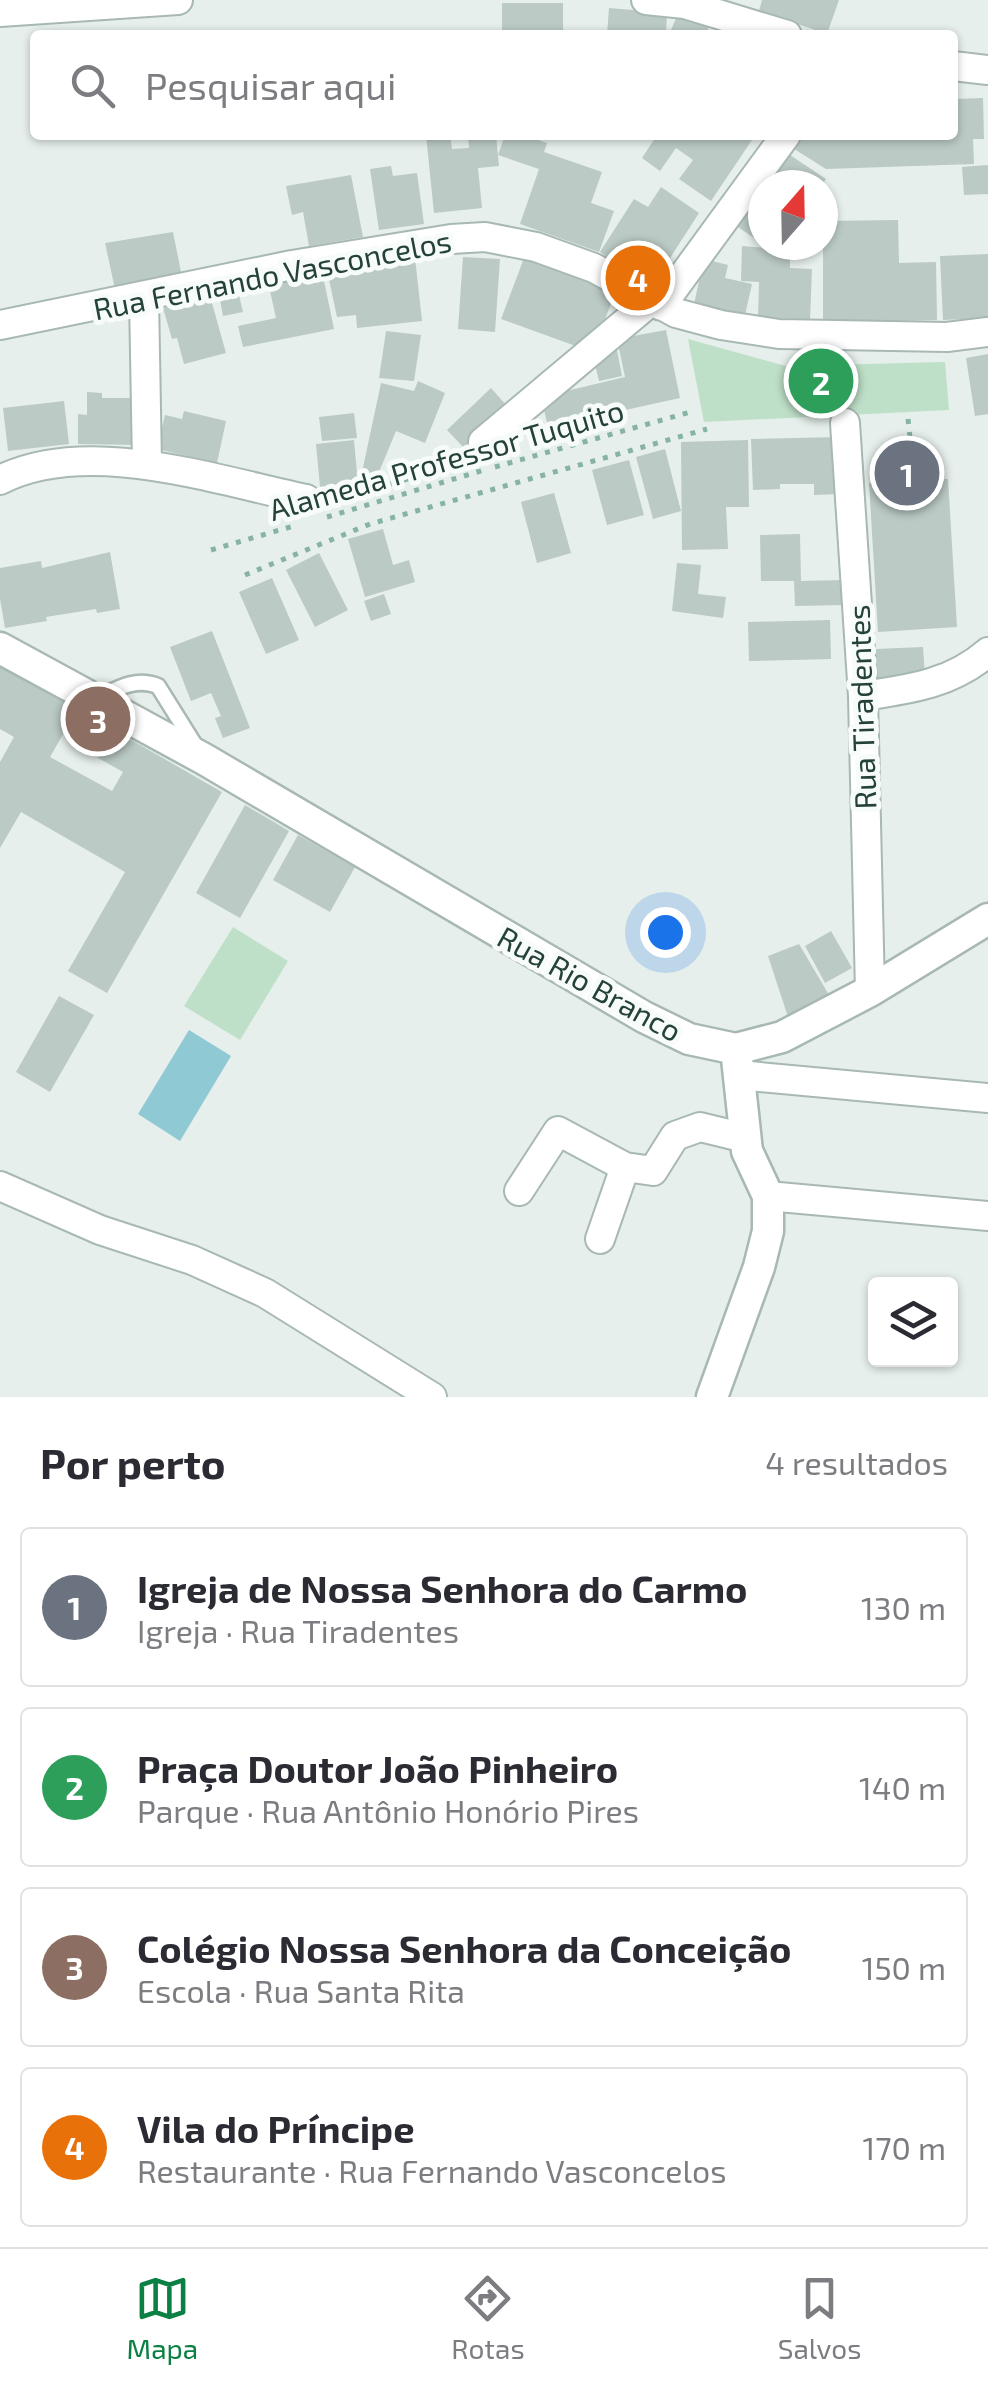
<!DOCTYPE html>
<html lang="pt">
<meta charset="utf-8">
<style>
body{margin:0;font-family:"Exo 2",sans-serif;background:#f2f2f3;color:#2b2b33}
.controls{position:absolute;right:30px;bottom:30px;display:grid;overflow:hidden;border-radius:10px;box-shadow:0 2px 8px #0004}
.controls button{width:90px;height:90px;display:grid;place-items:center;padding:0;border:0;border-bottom:2px solid #e1e1e2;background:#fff;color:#2b2b33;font:50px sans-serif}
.compass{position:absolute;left:748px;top:170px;width:90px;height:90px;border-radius:50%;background:#fff;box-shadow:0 2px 8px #0004;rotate:20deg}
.you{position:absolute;left:665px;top:932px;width:35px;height:35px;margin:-25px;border:8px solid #fff;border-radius:50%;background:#1a73e8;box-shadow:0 0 0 15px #1a73e833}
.badge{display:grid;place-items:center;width:65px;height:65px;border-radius:50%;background:#0b8043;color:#fff;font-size:32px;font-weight:700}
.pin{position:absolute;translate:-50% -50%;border:5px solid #fff;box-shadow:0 2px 10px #0006}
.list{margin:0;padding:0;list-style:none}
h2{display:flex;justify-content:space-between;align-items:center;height:130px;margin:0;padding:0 40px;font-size:42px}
h2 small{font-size:32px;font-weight:400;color:#7c7c81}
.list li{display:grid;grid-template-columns:65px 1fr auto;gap:30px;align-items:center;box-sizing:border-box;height:160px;margin:0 20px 20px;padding:0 20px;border:2px solid #e1e1e2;border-radius:10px}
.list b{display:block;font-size:38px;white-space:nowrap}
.list p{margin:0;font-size:32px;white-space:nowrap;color:#7c7c81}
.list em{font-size:32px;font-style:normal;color:#7c7c81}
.icon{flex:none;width:55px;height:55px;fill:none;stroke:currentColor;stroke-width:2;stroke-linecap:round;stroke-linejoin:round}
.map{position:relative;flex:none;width:988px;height:1397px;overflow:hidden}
.search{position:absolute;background:#fff;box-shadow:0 2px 8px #0004;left:30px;right:30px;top:30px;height:110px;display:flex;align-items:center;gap:25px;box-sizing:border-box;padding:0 35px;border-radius:10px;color:#7c7c81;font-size:38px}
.sheet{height:850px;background:#fff}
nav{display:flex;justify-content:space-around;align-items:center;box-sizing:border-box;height:140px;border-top:2px solid #e1e1e2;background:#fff;font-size:28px;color:#7c7c81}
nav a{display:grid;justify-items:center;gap:5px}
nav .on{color:#0b8043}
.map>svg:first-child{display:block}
</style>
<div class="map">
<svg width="988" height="1397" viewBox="0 0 988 1397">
<rect width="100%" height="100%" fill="#e6efeb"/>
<!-- green -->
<path fill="#bfe0c8" d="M688,339L786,366L945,362L949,410L704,422Z
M233,927L288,961L240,1040L184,1006Z"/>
<!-- water -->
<path fill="#8ec9d4" d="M189,1030L231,1056L180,1141L138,1114Z"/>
<!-- building -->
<path fill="#bbcac4" d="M762,0H839L827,34L759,11Z
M502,3H563V35H502Z
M609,8L667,13L666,35H607Z
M679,11L710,24L706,35H669Z
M983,98L984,139H973L974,164L826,169L791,147L800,135H953V99Z
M426,135H450L452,149L469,148L468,135H496L499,166L478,168L482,208L434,213Z
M505,135H523L547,143L544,152L602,172L591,203L614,211L599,252L520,224L539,169L498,155Z
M657,135H751L754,137L711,201L679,179L693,160L676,148L660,171L642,158Z
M784,151L826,179L822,185H763V244L735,225Z
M988,165V194L964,195L962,167Z
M391,166L393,176L417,173L424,224L379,230L370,169Z
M351,175L363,237L309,246L303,212L292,215L286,186Z
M661,187L699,213L652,286L600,252L634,199L648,207Z
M898,220L899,263L936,262L937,320L823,322V221Z
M173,232L182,277L115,289L105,243Z
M742,246L790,250V268L812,269L810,320L758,317L759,282L741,281Z
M988,254V318L943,320L940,256Z
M463,257L500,259L495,332L458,329Z
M415,258L422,321L357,328L356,315L337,317L327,270Z
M524,258L615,293L603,325L584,349L501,319Z
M704,259L728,265L725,278L752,284L745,315L694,304Z
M322,271L334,329L243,347L238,326L276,318L268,282Z
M238,291L243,312L223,316L219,295Z
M210,296L226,353L184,364L177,338L172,339L163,308Z
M666,330L680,398L548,427L541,397L625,377L617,339Z
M386,331L421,335L414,381L379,378Z
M617,350L622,376L599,381L593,356Z
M988,354V414L975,416L966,358Z
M418,381L445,393L425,443L396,431L379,472L361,477L381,383L414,391Z
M491,388L507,406L464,448L447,430Z
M87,392L102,393V398H141L140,445L78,444V414L87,415Z
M64,401L69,444L8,451L3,408Z
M184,411L226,421L217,463L157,449L165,415L182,419Z
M354,413L357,438L322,441L319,417Z
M839,437L840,494L814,495V484H780V489L753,490L751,439Z
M354,440L358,484L320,487L316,444Z
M748,440L749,507H726L728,549L682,550L681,442Z
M665,449L681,511L653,519L636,457Z
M629,460L644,515L607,525L592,470Z
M948,479L957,627L878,632L869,483Z
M554,493L571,553L537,563L521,502Z
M383,529L393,565L409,560L415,582L365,597L348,539Z
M800,534L801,581L844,580L845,605L795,606L794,581H761L760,535Z
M110,552L120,609L97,613L96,609L46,617L47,621L5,628L0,599V568L41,561L42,568Z
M319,553L348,610L315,627L286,570Z
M677,563L701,565L698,594L726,597L723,618L672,611Z
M272,578L299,640L266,654L239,592Z
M384,594L391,614L371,621L364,601Z
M830,620L831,659L749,661L748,622Z
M212,631L250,728L223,738L215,718L221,716L211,693L191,701L170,647Z
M923,647L925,677L876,680L875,649Z
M0,667L77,710L50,757L112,791L123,772L84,750L100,722L222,792L107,993L68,971L125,872L21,812L0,848V762L14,737L0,729Z
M245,805L289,831L240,918L196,893Z
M298,835L355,867L330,912L273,880Z
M831,931L852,968L825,983L805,946Z
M799,944L829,995L789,1020L768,956Z
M59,996L94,1015L50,1092L16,1072Z"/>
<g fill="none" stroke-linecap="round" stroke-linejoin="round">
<defs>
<path id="service" d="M96,699C117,689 135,677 158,686L198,750"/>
<path id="minor" d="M646,0L685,4L787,35
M0,12L178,0
M953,66L988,70
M144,298L147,465
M661,306L786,135
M0,325L292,265L451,239L485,237L536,247L594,268L676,313L721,325L779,334L947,337L988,332
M845,423L863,696L870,991
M483,442L651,301
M0,480C87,436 215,480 306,499
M863,696C910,689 951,684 988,652
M738,1075L988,1098
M0,1186L100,1230L192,1260L265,1293L432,1397
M519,1191L558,1131L625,1167L653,1171L675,1136L700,1127L745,1138
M768,1196L988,1216
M600,1239L625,1167"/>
<path id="tertiary" d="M0,648L204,759L644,1017L689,1039L736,1049L782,1037L870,991L988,919
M712,1397L759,1267L768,1231V1196L747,1151L736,1049"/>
</defs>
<!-- service casing -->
<use href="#service" stroke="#a8b8b2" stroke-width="19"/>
<!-- minor casing -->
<use href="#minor" stroke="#a8b8b2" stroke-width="32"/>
<!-- tertiary casing -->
<use href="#tertiary" stroke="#a8b8b2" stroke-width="35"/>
<!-- path -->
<path stroke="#86b3a5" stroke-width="5" stroke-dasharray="5 8" stroke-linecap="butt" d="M908,419L911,447
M495,467L694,411
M328,501L462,464L465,460
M327,517L484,470
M211,550L297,525
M245,575L370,524L707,429"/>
<!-- service -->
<use href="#service" stroke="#fff" stroke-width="14"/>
<!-- minor -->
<use href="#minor" stroke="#fff" stroke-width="28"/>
<!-- tertiary -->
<use href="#tertiary" stroke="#fff" stroke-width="30"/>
</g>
<g text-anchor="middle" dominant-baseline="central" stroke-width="10" stroke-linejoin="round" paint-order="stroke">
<!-- street labels -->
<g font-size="30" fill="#24423a" stroke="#f7fbf9">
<text transform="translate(272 274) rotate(-11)">Rua Fernando Vasconcelos</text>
<text transform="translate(446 459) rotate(-16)">Alameda Professor Tuquito</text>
<text transform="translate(861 707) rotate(-92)">Rua Tiradentes</text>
<text transform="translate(590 983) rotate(29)">Rua Rio Branco</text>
</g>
</g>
</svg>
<div class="controls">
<button><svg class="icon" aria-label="layers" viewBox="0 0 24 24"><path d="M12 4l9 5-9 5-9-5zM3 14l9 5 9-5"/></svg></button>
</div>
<svg class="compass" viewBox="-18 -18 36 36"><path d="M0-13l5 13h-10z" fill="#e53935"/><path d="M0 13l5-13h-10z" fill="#7c7c81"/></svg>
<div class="you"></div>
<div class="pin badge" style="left:907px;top:473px;background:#6b7280">1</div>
<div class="pin badge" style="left:821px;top:381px;background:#2e9e5b">2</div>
<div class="pin badge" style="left:98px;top:719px;background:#8d6e63">3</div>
<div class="pin badge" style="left:638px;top:278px;background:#e8710a">4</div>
<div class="search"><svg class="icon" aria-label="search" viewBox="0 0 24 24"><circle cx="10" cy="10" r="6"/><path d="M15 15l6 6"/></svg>Pesquisar aqui</div>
</div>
<section class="sheet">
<h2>Por perto<small>4 resultados</small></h2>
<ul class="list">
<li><span class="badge" style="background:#6b7280">1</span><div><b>Igreja de Nossa Senhora do Carmo</b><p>Igreja · Rua Tiradentes</p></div><em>130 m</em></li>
<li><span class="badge" style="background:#2e9e5b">2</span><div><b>Praça Doutor João Pinheiro</b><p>Parque · Rua Antônio Honório Pires</p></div><em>140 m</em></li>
<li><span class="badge" style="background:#8d6e63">3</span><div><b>Colégio Nossa Senhora da Conceição</b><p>Escola · Rua Santa Rita</p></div><em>150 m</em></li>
<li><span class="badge" style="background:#e8710a">4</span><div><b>Vila do Príncipe</b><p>Restaurante · Rua Fernando Vasconcelos</p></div><em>170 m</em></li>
</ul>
</section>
<nav>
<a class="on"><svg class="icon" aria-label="map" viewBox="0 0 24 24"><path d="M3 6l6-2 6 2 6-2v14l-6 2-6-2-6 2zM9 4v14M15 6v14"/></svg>Mapa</a>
<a><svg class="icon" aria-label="directions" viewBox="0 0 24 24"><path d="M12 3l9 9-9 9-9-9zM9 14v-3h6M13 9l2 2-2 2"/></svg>Rotas</a>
<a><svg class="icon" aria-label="saved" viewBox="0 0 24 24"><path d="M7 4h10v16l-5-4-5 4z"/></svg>Salvos</a>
</nav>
